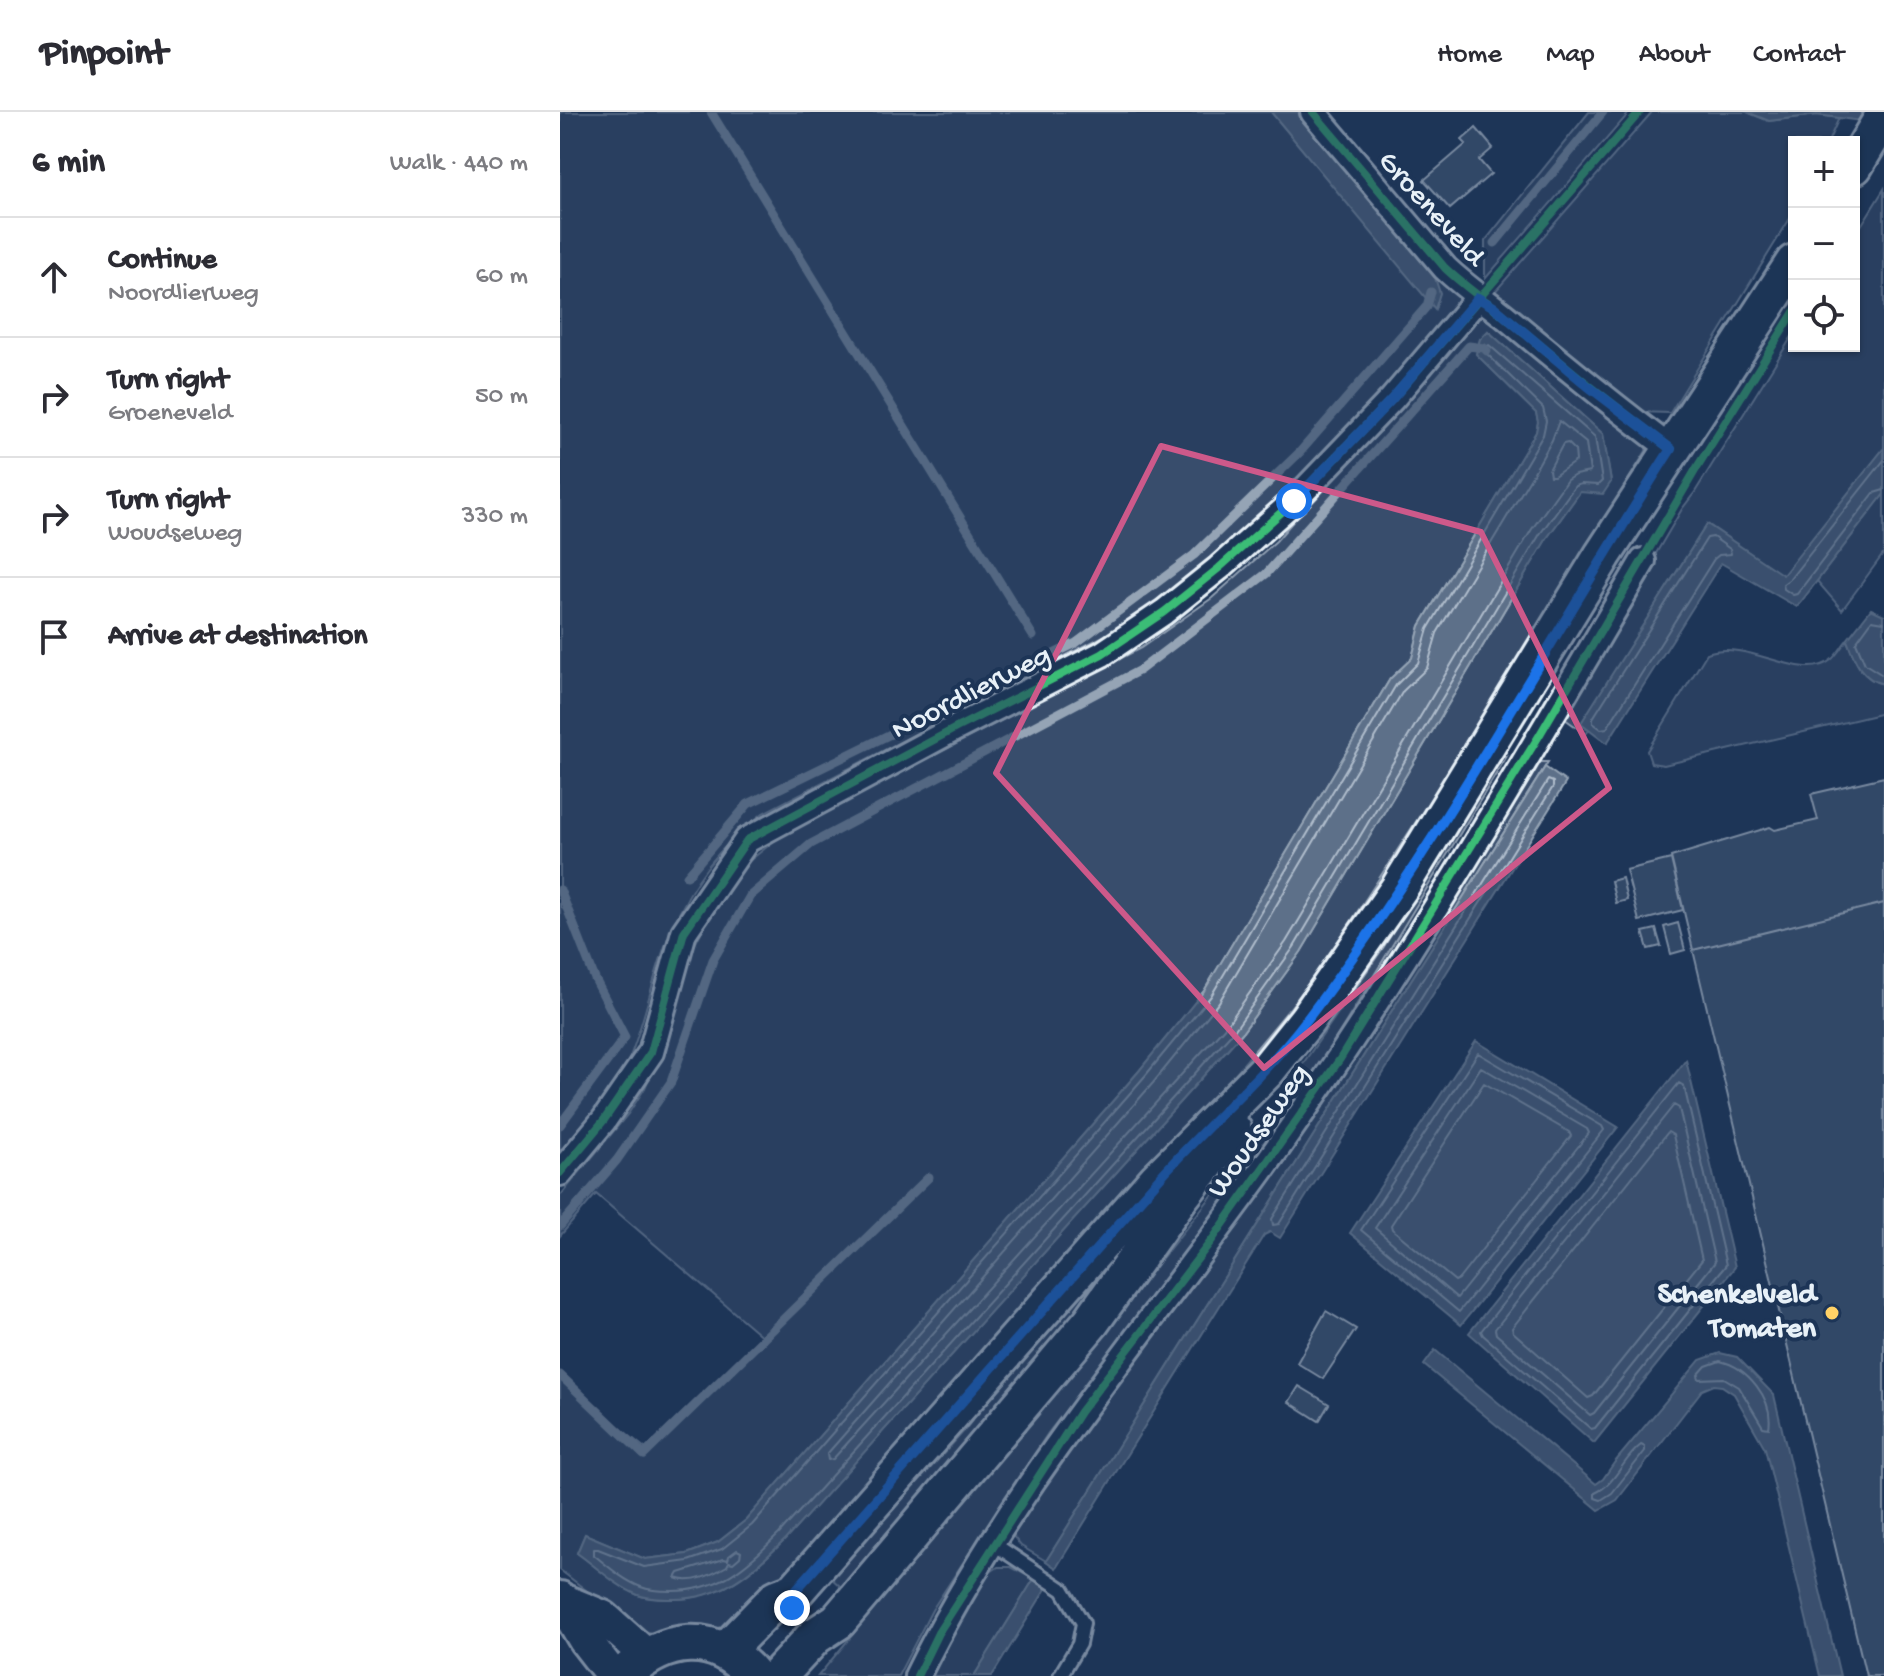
<!DOCTYPE html>
<meta charset="utf-8">
<style>
body{margin:0;font-family:"Gochi Hand",sans-serif;background:#f7f7f7;color:#2b2b33}
.controls{position:absolute;right:24px;top:24px;display:grid;overflow:hidden;border-radius:0px;box-shadow:0 2px 6px #0004}
.controls button{width:72px;height:72px;display:grid;place-items:center;padding:0;border:0;border-bottom:2px solid #e1e1e2;background:#fff;color:#2b2b33;font:40px sans-serif}
.stop{position:absolute;width:24px;height:24px;margin:-18px;border:6px solid #1a73e8;border-radius:50%;background:#fff}
.stop.end{background:#1a73e8;border-color:#fff;box-shadow:0 2px 8px #0008}
.list{margin:0;padding:0;list-style:none}
h2{display:flex;justify-content:space-between;align-items:center;height:104px;margin:0;padding:0 32px;font-size:34px}
h2 small{font-size:26px;font-weight:400;color:#7c7c81}
.list li{display:grid;grid-template-columns:52px 1fr auto;gap:24px;align-items:center;box-sizing:border-box;height:120px;padding:0 32px;border-top:2px solid #e1e1e2}
.list b{display:block;font-size:30px;white-space:nowrap}
.list p{margin:0;font-size:26px;white-space:nowrap;color:#7c7c81}
.list em{font-size:26px;font-style:normal;color:#7c7c81}
.icon{flex:none;width:44px;height:44px;fill:none;stroke:currentColor;stroke-width:2;stroke-linecap:round;stroke-linejoin:round}
.map{position:relative;flex:none;width:1324px;height:1564px;overflow:hidden}
header{display:flex;align-items:center;gap:48px;box-sizing:border-box;height:112px;padding:0 40px;background:#fff;border-bottom:2px solid #e1e1e2}
header strong{font-size:38px}
nav{display:flex;gap:44px;margin-inline-start:auto;font-size:28px}
main{display:flex}
aside{flex:1;background:#fff}
.map>svg:first-child{display:block}
</style>
<header>
<strong>Pinpoint</strong>
<nav><a>Home</a><a>Map</a><a>About</a><a>Contact</a></nav>
</header>
<main>
<aside>
<h2>6 min<small>Walk · 440 m</small></h2>
<ul class="list">
<li><svg class="icon" aria-label="ahead" viewBox="0 0 24 24"><path d="M12 20V5M6 11l6-6 6 6"/></svg><div><b>Continue</b><p>Noordlierweg</p></div><em>60 m</em></li>
<li><svg class="icon" aria-label="right" viewBox="0 0 24 24"><path d="M7 20v-9h11M14 6l5 5-5 5"/></svg><div><b>Turn right</b><p>Groeneveld</p></div><em>50 m</em></li>
<li><svg class="icon" aria-label="right" viewBox="0 0 24 24"><path d="M7 20v-9h11M14 6l5 5-5 5"/></svg><div><b>Turn right</b><p>Woudseweg</p></div><em>330 m</em></li>
<li><svg class="icon" aria-label="arrive" viewBox="0 0 24 24"><path d="M6 21V4h12l-3 4 3 4H6"/></svg><div><b>Arrive at destination</b></div></li>
</ul>
</aside>
<div class="map">
<svg width="1324" height="1564" viewBox="0 0 1324 1564">
<rect width="100%" height="100%" fill="#1d3557"/>
<filter id="ink" filterUnits="userSpaceOnUse"><feTurbulence type="fractalNoise" baseFrequency=".0125" numOctaves="2"/><feDisplacementMap in="SourceGraphic" scale="16" xChannelSelector="R" yChannelSelector="G"/><feConvolveMatrix kernelMatrix="1 2 1 2 8 2 1 2 1" color-interpolation-filters="sRGB"/></filter>
<g filter="url(#ink)">
<!-- green -->
<path fill="#374d6c" stroke="#909fb2" stroke-width="2" fill-rule="evenodd" d="M0,0H711L876,196L850,136L738,0H747L899,180V194L773,341L632,465L561,515L203,701C158,736 134,766 111,819C92,862 86,909 67,952C51,984 22,1012 0,1040Z
M1029,0H1070L925,167V129Z
M1092,0H1187L1209,9L1257,3L1279,6L1268,30H1234V100L1110,301L1078,300L933,182Z
M1324,77V336L1223,464L1147,412L1021,612L1029,618L1026,622L1005,607L1003,600L1122,397L1135,380L1234,221V234H1294V125Z
M920,195L1086,331V339L881,671L768,845L730,896L628,1018L251,1439L169,1518L150,1521L98,1523L75,1516L0,1458V1267L86,1337L204,1226L36,1082L0,1124V1084L68,1002L85,976L104,931L130,842L160,783L188,750L223,722L581,536L652,486L716,429ZM928,219L1043,322L1051,370L1029,380H1020L987,426L741,840L682,921L225,1428C188,1463 163,1487 109,1487C99,1487 87,1487 78,1483C57,1473 36,1455 17,1441L25,1422L85,1447L127,1442L158,1430L186,1408L579,959L644,879L830,567L852,546L860,514L976,320L978,310L976,301L916,242L920,227Z
M1324,382V441L1282,498L1257,469Z
M1287,528C1294,547 1301,568 1324,572V601L1104,653L1091,651L1087,639L1147,541C1188,526 1242,572 1271,548C1277,543 1282,534 1287,528Z
M947,644L730,1002L682,1072L488,1321L372,1498L338,1564H258L483,1295L678,1051L708,1002L823,836L909,700L940,646Z
M980,650H988L486,1449L461,1434L453,1424L457,1417L549,1275L728,1045L965,659Z
M589,1109L451,1279L281,1475L271,1466L405,1318L495,1196Z
M438,1455H451L474,1467L414,1564H370L378,1544L429,1461Z"/>
<!-- water -->
<path fill="#5d7089" stroke="#95a4b5" stroke-width="2" d="M711,0H738L875,166L880,181L875,197Z
M1187,0H1324V12L1257,3L1209,9Z
M928,219L1043,322L1051,370L1043,382L1020,380L987,426L741,840L682,921L225,1428C192,1459 163,1487 115,1487C103,1487 89,1487 78,1483C55,1474 37,1455 17,1441L25,1422L85,1447L127,1442L158,1430L186,1408L579,959L644,879L830,567L852,546L860,514L976,320L978,310L976,301L916,242L920,227Z
M1324,336V382L1237,495L1161,451L1047,631L1021,611L1147,412L1223,463Z
M1311,497L1324,503V572C1301,568 1294,547 1287,528Z
M985,655L1006,670L720,1126L710,1120L704,1123L496,1456L486,1449Z
M916,929L1058,1015L901,1213L790,1121Z
M1126,948L1175,1155L1034,1331L909,1221Z
M875,1238L1036,1372L1043,1367L1054,1351L1140,1248L1160,1241L1177,1245L1214,1283L1280,1564H1260L1205,1336L1174,1282L1162,1274L1154,1273L1142,1278L1057,1388L1039,1398L864,1253Z
M474,1467L487,1475L432,1564H414Z"/>
<g fill="none" stroke-linecap="round" stroke-linejoin="round">
<!-- shore -->
<path stroke="#b0bdcc" stroke-width="2" d="M929,233L1035,325L1042,369L1038,373L1021,372L1015,374L980,422L734,835L676,916L219,1422C186,1454 161,1479 112,1479C102,1479 90,1479 81,1475C63,1468 49,1455 34,1443V1437H38L84,1455L128,1449L162,1437L192,1413L585,964L651,884L836,573L858,551L868,517L983,323L986,309L983,296L926,241V235Z
M999,309L1026,331L1030,360L1015,363L1007,368L972,417L726,830L669,910L273,1347L268,1348L267,1342L593,971L659,890L843,579L867,556L877,521L974,360L992,328Z
M1008,331L1015,338L1016,349L994,364H990L989,358L1003,332Z
M1324,348L1230,467L1223,472L1224,477L1233,483L1237,482L1314,381L1324,378
M1153,425L1170,437L1171,442L1159,443L1154,447L1047,616L1041,617L1033,611V606L1147,426Z
M1324,510L1312,508L1296,530L1305,552L1324,564
M988,668L993,670V675L719,1112L713,1113L712,1107Z
M918,941L1042,1014L1044,1018L899,1200L801,1118Z
M921,955L1027,1017L1029,1021L897,1186L815,1116Z
M924,971L1009,1020L1011,1024L899,1167L895,1169L832,1117L831,1113Z
M1119,971L1124,974L1166,1153L1035,1316L1031,1317L923,1223L921,1219Z
M1114,993L1119,996L1155,1150L1034,1301L1030,1303L936,1222L935,1217Z
M1108,1020L1113,1023L1142,1148L1033,1284L1028,1286L953,1220L952,1216Z
M1160,1249C1187,1255 1214,1287 1209,1316L1203,1315L1179,1275L1164,1266L1139,1267L1138,1263L1146,1254Z
M1081,1333L1085,1335V1339L1052,1381L1041,1388L1035,1386V1381C1056,1372 1063,1346 1081,1333Z
M177,1438L181,1440L180,1445L173,1451L169,1450L167,1454C153,1462 132,1473 116,1466L119,1461L164,1447L168,1448L169,1444Z"/>
<!-- stream -->
<path stroke="#95a4b5" stroke-width="9" d="M151,0L473,524
M935,131L1043,0
M127,764L188,692L516,531L634,443L740,340L867,194L871,180
M0,778L35,867L65,925L0,1013
M0,1114L57,1048L111,970L153,848L190,784L251,732L580,558L706,462L909,234L924,236L927,239
M0,1263L84,1343L369,1065"/>
</g>
<!-- building -->
<path fill="#495e7a" stroke="#e8f1f8" stroke-width="2" d="M916,16L933,36L919,48L931,62L890,97L864,68L906,32L902,28Z
M1324,665V791L1133,838L1111,745L1210,715L1215,718L1258,708L1251,682Z
M1111,747L1123,798L1079,809L1066,758Z
M1062,766L1067,788L1056,791L1051,769Z
M1324,791V1564H1306L1133,838Z
M1118,811L1125,838L1111,842L1104,815Z
M1096,817L1101,834L1088,837L1083,820Z
M766,1199L796,1217L763,1267L737,1251Z
M739,1274L769,1292L759,1309L729,1290Z"/>
<g fill="none" stroke-linecap="round" stroke-linejoin="round">
<defs>
<path id="lane" d="M434,1432L503,1478L523,1511L519,1532L500,1564"/>
<path id="street" d="M753,0L885,156C905,175 926,189 947,206C1001,251 1055,295 1111,337
M0,1061L44,1008L91,940L124,820L187,728L396,616L542,542L604,500L659,456L734,389L832,287L918,186
M357,1564C451,1372 596,1208 719,1034C851,847 966,647 1083,449"/>
<path id="secondary" d="M0,1486L25,1528L53,1564
M2,1488L43,1505L87,1544"/>
<path id="primary" d="M1294,54L1324,4
M166,1538L217,1486L235,1479L598,1067L707,958L747,908L840,775L1043,443L1234,151
M63,1564C104,1525 154,1517 193,1564
M218,1564L255,1524L278,1509L531,1210L620,1085L673,1018"/>
</defs>
<!-- lane casing -->
<use href="#lane" stroke="#e8f1f8" stroke-width="18"/>
<!-- street casing -->
<use href="#street" stroke="#e8f1f8" stroke-width="30"/>
<!-- secondary casing -->
<use href="#secondary" stroke="#e8f1f8" stroke-width="38"/>
<!-- primary casing -->
<use href="#primary" stroke="#e8f1f8" stroke-width="42"/>
<!-- lane -->
<use href="#lane" stroke="#1d3557" stroke-width="12"/>
<!-- street -->
<use href="#street" stroke="#1d3557" stroke-width="24"/>
<!-- secondary -->
<use href="#secondary" stroke="#1d3557" stroke-width="32"/>
<!-- primary -->
<use href="#primary" stroke="#1d3557" stroke-width="36"/>
<defs>
<path id="cycleway" d="M753,0L885,156C905,175 926,189 947,206C1001,251 1055,295 1111,337
M0,1061L44,1008L91,940L124,820L187,728L396,616L542,542L604,500L659,456L734,389L832,287L1080,0
M357,1564L378,1521L520,1300L652,1128L780,947L979,624L1139,352L1234,200"/>
</defs>
<!-- cycleway casing -->
<use href="#cycleway" stroke="#1d3557" stroke-width="13"/>
<!-- cycleway -->
<use href="#cycleway" stroke="#3abd76" stroke-width="8"/>
</g>
</g>
<g fill="none" stroke-linecap="round" stroke-linejoin="round" filter="url(#ink)">
<!-- route -->
<path stroke="#1a73e8" stroke-width="10" d="M232,1496L235,1479C356,1343 475,1206 595,1071C645,1014 703,966 748,906C884,727 989,526 1111,337L1028,274L934,195L918,186L832,287L734,389"/>
</g>
<!-- marked area -->
<path d="M0 0H1324V1564H0ZM601,334L921,420L1049,676L704,956L436,661Z" fill="#1d3557" fill-opacity=".55" fill-rule="evenodd"/>
<path fill="none" stroke="#cd598a" stroke-width="6" stroke-linejoin="round" d="M601,334L921,420L1049,676L704,956L436,661Z"/>
<!-- markers -->
<circle fill="#ffd166" stroke="#1d3557" stroke-width="3" cx="1272" cy="1201" r="8"/>
<g text-anchor="middle" dominant-baseline="central" stroke-width="8" stroke-linejoin="round" paint-order="stroke">
<!-- street labels -->
<g font-size="30" fill="#e8f1f8" stroke="#1d3557">
<text transform="translate(870 98) rotate(48)">Groeneveld</text>
<text transform="translate(412 582) rotate(-27)">Noordlierweg</text>
<text transform="translate(700 1020) rotate(-55)">Woudseweg</text>
</g>
<!-- poi labels -->
<g font-size="30" font-weight="bold" fill="#e8f1f8" stroke="#1d3557" text-anchor="end">
<text x="1256" y="1184">Schenkelveld<tspan x="1256" dy="34">Tomaten</tspan></text>
</g>
</g>
</svg>
<div class="controls">
<button>+</button>
<button>−</button>
<button><svg class="icon" aria-label="locate" viewBox="0 0 24 24"><circle cx="12" cy="12" r="6"/><path d="M12 2v4M12 18v4M2 12h4M18 12h4"/></svg></button>
</div>
<div class="stop" style="left:734px;top:389px"></div>
<div class="stop end" style="left:232px;top:1496px"></div>
</div>
</main>
